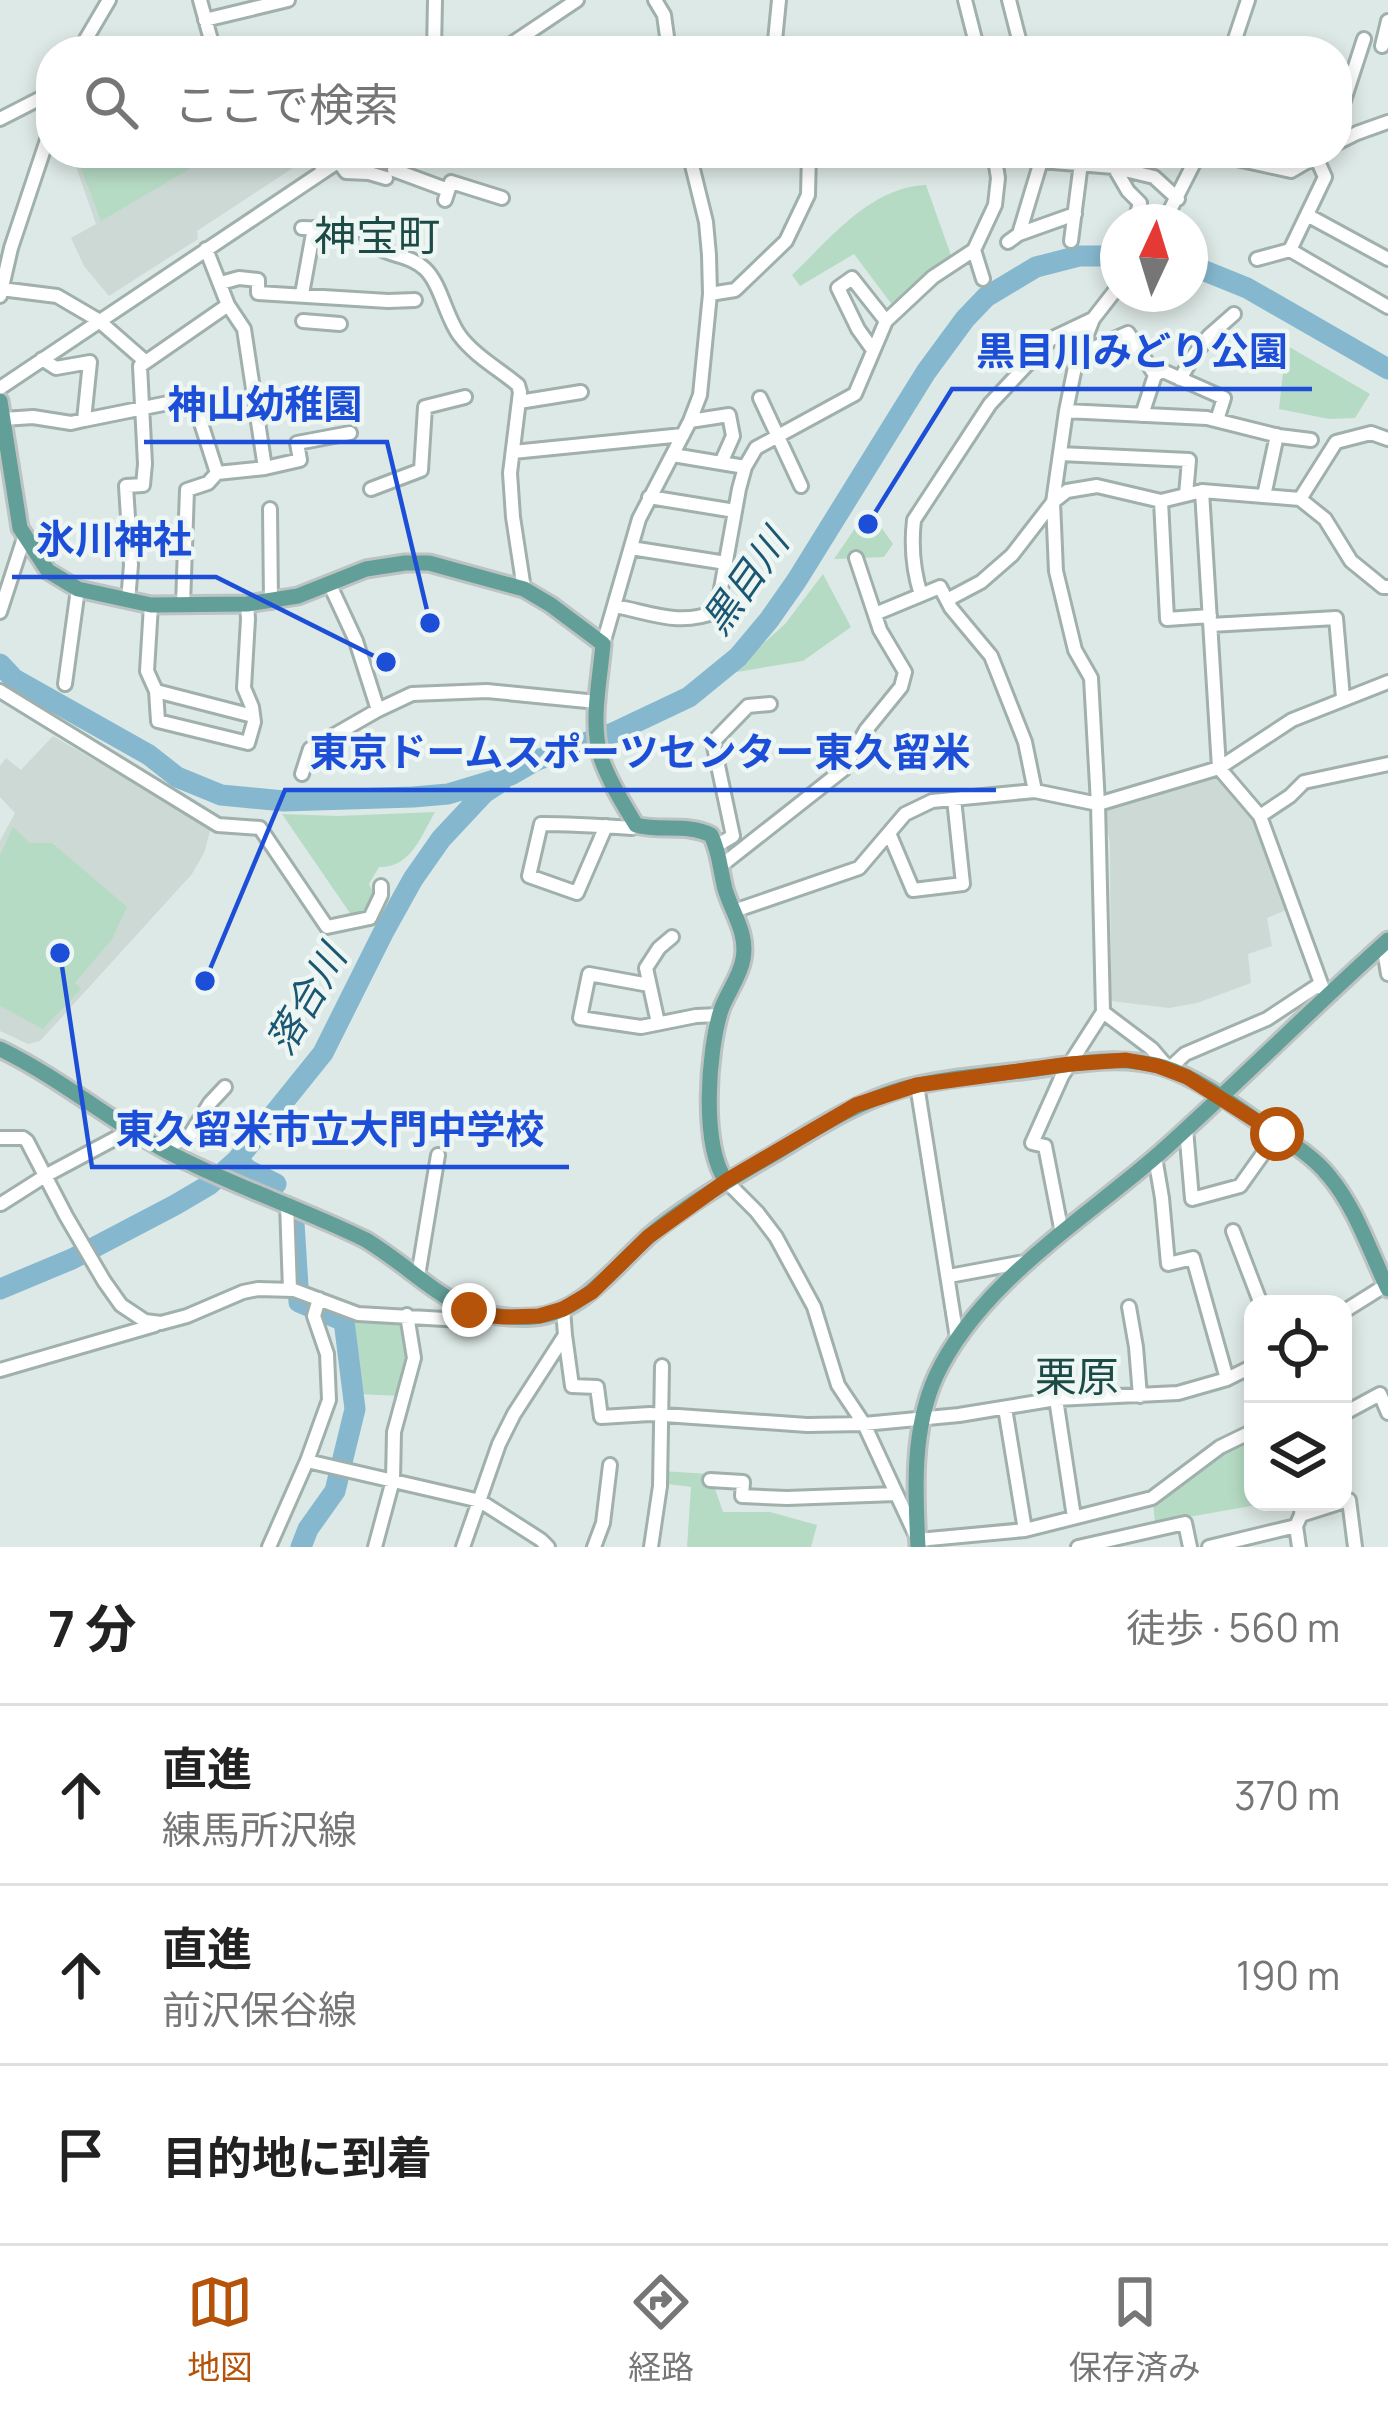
<!DOCTYPE html>
<html lang="ja">
<meta charset="utf-8">
<style>
body{margin:0;font-family:Manrope,"Noto Sans JP",sans-serif;background:#f2f2f2;color:#222}
.controls{position:absolute;right:36px;bottom:36px;display:grid;overflow:hidden;border-radius:24px;box-shadow:0 6px 18px #0003}
.controls button{width:108px;height:108px;display:grid;place-items:center;padding:0;border:0;border-bottom:3px solid #e0e0e0;background:#fff;color:#222;font:60px sans-serif}
.compass{position:absolute;left:1100px;top:204px;width:108px;height:108px;border-radius:50%;background:#fff;box-shadow:0 6px 18px #0003;rotate:4deg}
.stop{position:absolute;width:36px;height:36px;margin:-27px;border:9px solid #b45309;border-radius:50%;background:#fff}
.stop.end{background:#b45309;border-color:#fff;box-shadow:0 3px 12px #0008}
.list{margin:0;padding:0;list-style:none}
h2{display:flex;justify-content:space-between;align-items:center;height:156px;margin:0;padding:0 48px;font-size:51px}
h2 small{font-size:39px;font-weight:400;color:#767676}
.list li{display:grid;grid-template-columns:78px 1fr auto;gap:36px;align-items:center;box-sizing:border-box;height:180px;padding:0 48px;border-top:3px solid #e0e0e0}
.list b{display:block;font-size:45px;white-space:nowrap}
.list p{margin:0;font-size:39px;white-space:nowrap;color:#767676}
.list em{font-size:39px;font-style:normal;color:#767676}
.icon{flex:none;width:66px;height:66px;fill:none;stroke:currentColor;stroke-width:2;stroke-linecap:round;stroke-linejoin:round}
.map{position:relative;flex:none;width:1388px;height:1547px;overflow:hidden}
.search{position:absolute;background:#fff;box-shadow:0 6px 18px #0003;left:36px;right:36px;top:36px;height:132px;display:flex;align-items:center;gap:30px;box-sizing:border-box;padding:0 42px;border-radius:48px;color:#767676;font-size:45px}
.sheet{height:696px;background:#fff}
nav{display:flex;justify-content:space-around;align-items:center;box-sizing:border-box;height:168px;border-top:3px solid #e0e0e0;background:#fff;font-size:33px;color:#767676}
nav a{display:grid;justify-items:center;gap:6px}
nav .on{color:#b45309}
.map>svg:first-child{display:block}
</style>
<div class="map">
<svg width="1388" height="1547" viewBox="0 0 1388 1547">
<rect width="100%" height="100%" fill="#dde9e6"/>
<!-- built -->
<path fill="#ccd9d5" d="M74,153L311,154L308,158L197,231L198,239L109,296L84,266L71,238L96,224L72,155Z
M53,736L211,828L204,853L192,874L40,1041L28,1044L0,1031V841L15,813L0,797V766L6,758L21,770Z
M1217,773L1254,816L1286,910L1267,918L1272,946L1248,954L1251,983L1197,1003L1169,1008L1111,1001L1110,843L1103,805Z"/>
<!-- green -->
<path fill="#b6dbc5" d="M79,153H199L192,157L196,165L101,221L76,155Z
M926,185L952,258L928,272L893,306L854,254L800,286L792,275C830,239 870,187 926,185Z
M1286,345L1370,394L1355,418L1329,419L1279,409Z
M868,509L893,544L884,557L834,559Z
M823,574L851,627L803,661L731,673L785,624Z
M435,812C421,836 411,868 379,867L369,884L375,896L366,916L354,919L282,814L338,816Z
M13,827L30,843H52L127,907L112,939L75,983L81,989L43,1029L0,1006V855Z
M346,1314L400,1320L405,1324L406,1358L400,1396L357,1394Z
M1253,1433V1502H1274L1155,1523L1153,1502L1221,1448Z
M661,1471L710,1474L723,1512H770L817,1525L811,1547H687L691,1487L660,1483Z"/>
<g fill="none" stroke-linecap="round" stroke-linejoin="round">
<!-- river -->
<path stroke="#85b8cf" stroke-width="21" d="M1190,265L1247,288L1388,369
M0,664L14,679L149,755L177,777L221,795L284,801L413,797L448,794L511,775L537,760L613,733L689,697L738,657L769,620L797,580L926,372L965,319L986,297L1036,267L1079,256H1118
M237,1160L248,1170L276,1184
M294,1223L299,1302L344,1321L355,1409L335,1491L308,1529L301,1547
M0,1289L72,1259L175,1205L209,1185L237,1160L323,1053L383,933L413,879L441,839L484,793L501,782"/>
<defs>
<path id="minor" d="M200,0L214,51
M655,0L664,15L669,51
M965,0L978,51
M1009,0L1022,51
M205,20L288,0
M1382,46L1388,21
M79,51L109,0
M434,51L435,0
M501,51L577,0
M774,51L779,0
M1231,51L1248,0
M0,119L41,98L51,97
M1337,122L1364,39
M1337,143L1357,133L1388,122
M314,153L324,171
M1210,153L1291,171L1320,154
M338,161L346,172L369,173L386,178
M1114,167L1128,191L1140,203L1136,217L1137,222
M394,170L448,190
M445,200L451,182L502,198
M1307,215L1388,259
M1164,222L1199,153
M302,228L363,230C378,260 405,250 425,269C441,284 446,318 460,336C474,355 500,370 518,385L520,392L510,473L513,517L524,589
M1019,234L1041,161L1126,168L1129,171L1154,177L1178,199
M1071,241L1081,163
M1008,242L1019,234L1075,214
M974,250L983,279
M1290,250L1388,307
M1257,259L1290,250L1325,177L1316,157
M221,283L239,278L258,280V293L388,301L415,300
M1118,287L1093,319L1076,362L1066,411L1053,502L1056,571L1075,650L1091,678L1098,804L1219,768L1292,720L1388,682
M1,289L57,296L98,320L146,362
M302,294L314,228
M710,294L735,290L786,241L808,195L809,153
M0,296L11,248L51,128
M228,305L244,329L265,468
M303,321L340,324
M873,350L858,329L838,288L852,278L886,321
M1080,354L1128,333L1155,375
M42,359L56,368L90,362L84,420L193,398L217,473L265,468L300,460L297,443L350,433
M1180,379L1194,355L1209,336L1234,314
M0,388L351,153
M760,398L801,486
M519,402L581,392
M1066,411L1207,418L1279,436L1311,440
M1142,415L1155,375L1163,371L1224,398L1217,420
M3,419L33,417L71,423L84,420
M690,421L729,415L733,436L721,463
M513,452L683,435
M1060,454L1189,460L1186,495
M673,455L745,467
M371,489L421,470L425,407L465,397
M1202,491L1219,768L1260,816L1323,989
M1264,496L1277,435
M649,497L735,511
M1300,499L1336,442L1371,433L1388,439
M1161,501L1167,619L1210,616
M270,509L271,602
M631,548L726,563
M329,583L356,641L378,710
M947,600L981,582L1012,555L1053,502L1067,491L1097,486L1161,501L1202,491L1300,499L1325,519L1351,561L1383,587H1388
M128,601L131,565L126,486L143,485L145,464L140,366L228,305L206,249
M151,605L147,671L156,691L158,721L248,743L254,722L252,707L244,688L248,619L247,604
M183,605L187,490L208,483L217,473
M615,606C652,613 680,627 717,611L739,489L745,467L756,448L855,394L886,321L933,277L974,250L995,205L998,178L994,153
M0,612L24,538
M875,614L921,595
M1211,625L1336,618L1343,698
M603,644L639,519L690,421L700,395L710,294L709,255L706,222L689,153
M65,684L78,589
M0,691L218,825L260,828L327,927L370,918L381,895V886
M156,691L253,716
M302,774L310,749L378,710L412,694L487,691L597,702
M1035,791L1025,742L991,656L951,608L940,587L921,595C913,570 911,546 914,520L990,404L1051,339L1093,319
M1260,816L1290,796L1304,782L1388,764
M606,826L577,893L529,876L541,824C572,824 602,826 632,828L636,825
M889,833L913,890L963,884L954,799
M716,846L733,836L713,742L748,706L770,704
M722,865L844,769L866,730L901,687L905,672L880,630L856,558
M734,911L859,868L905,814L932,801L1035,791L1098,804L1103,1012L1152,1049L1169,1069L1185,1054L1267,1019L1320,984
M1383,944L1388,974
M649,985L589,974L580,1018L641,1027L696,1016L719,1015
M658,1023L646,968L659,948L672,937
M917,1085L957,1338
M1186,1129L1192,1199L1240,1186L1277,1134
M0,1138H23L27,1141L66,1216L104,1281L121,1305L145,1321L161,1323L187,1316L243,1292L258,1289L294,1290L358,1314L462,1320L469,1310
M163,1150L190,1135L210,1103L225,1087
M1155,1157L1162,1198L1168,1264L1193,1258L1227,1379
M726,1181L757,1212L776,1237L814,1307L838,1385L864,1424L916,1536
M1,1204L45,1176L131,1130
M287,1204L290,1290
M1233,1231L1261,1304
M1062,1233L1045,1146L1032,1143L1062,1076L1103,1012
M418,1276L438,1155
M949,1276L1030,1261
M1129,1307L1136,1347L1140,1396
M1343,1312L1386,1285
M565,1335L572,1386L597,1387L601,1417L650,1414L807,1425L864,1424L959,1415L1056,1399L1178,1393L1227,1379L1253,1366
M0,1370L155,1325
M1056,1399L1074,1517
M1005,1408L1025,1530
M1343,1414L1380,1394L1388,1413
M307,1461L480,1501L541,1540L548,1547
M710,1480L743,1482L742,1496L787,1498L896,1494
M1349,1500L1355,1547
M1301,1515L1342,1502
M918,1540L1025,1530L1152,1498L1220,1447L1253,1431
M269,1547L307,1461L329,1400L327,1354L314,1316L319,1299
M375,1547L393,1480L394,1432L414,1358L407,1315
M463,1547L499,1444L514,1414L565,1335L563,1309
M594,1547L603,1523L610,1465
M651,1547L660,1486L662,1366
M1078,1547L1185,1523L1190,1547
M1209,1547L1296,1526
M1299,1547L1296,1526L1301,1515L1302,1502"/>
<path id="major" d="M0,401L20,528L48,571L78,589L151,605L247,604L298,596L366,569L405,563H429L524,589L551,605L603,644C600,680 590,723 601,758C609,781 623,804 636,825C661,832 686,823 711,835C720,853 720,870 725,889C732,913 748,933 743,959C740,977 727,993 721,1010C708,1051 701,1145 726,1181
M0,1049C60,1078 110,1121 168,1152C232,1186 301,1208 366,1240C428,1278 454,1323 534,1317C581,1313 612,1270 644,1241C659,1226 678,1214 695,1202C720,1185 746,1170 772,1155C814,1130 854,1103 902,1089C945,1077 992,1075 1037,1069C1079,1063 1121,1055 1163,1067C1197,1078 1228,1101 1257,1121C1282,1138 1310,1152 1329,1176C1356,1208 1370,1252 1388,1289
M918,1547C915,1490 912,1429 936,1376C980,1282 1085,1219 1161,1152C1238,1083 1311,1009 1388,940"/>
</defs>
<!-- minor casing -->
<use href="#minor" stroke="#a0b0ad" stroke-width="18"/>
<!-- major casing -->
<use href="#major" stroke="#bcc3c2" stroke-width="21"/>
<!-- minor -->
<use href="#minor" stroke="#fff" stroke-width="12"/>
<!-- major -->
<use href="#major" stroke="#629f98" stroke-width="15"/>
</g>
<g fill="none" stroke-linecap="round" stroke-linejoin="round">
<!-- route -->
<path stroke="#b45309" stroke-width="15" d="M469,1310L482,1315L504,1317L539,1316L563,1309L592,1292L648,1237L726,1181L856,1105L917,1085L1070,1064L1126,1060L1158,1066L1187,1077L1277,1134"/>
</g>
<g text-anchor="middle" dominant-baseline="central" stroke-width="9" stroke-linejoin="round" paint-order="stroke">
<!-- water labels -->
<g font-size="39" font-style="italic" fill="#1b5773" stroke="#eef6f3">
<text transform="translate(744 581) rotate(-55)">黒目川</text>
<text transform="translate(305 999) rotate(-60)">落合川</text>
</g>
<!-- quarter labels -->
<g font-size="42" fill="#1c4a46" stroke="#eef6f3">
<text x="377" y="235">神宝町</text>
<text x="1077" y="1376">栗原</text>
</g>
</g>
<!-- callouts -->
<path fill="none" stroke="#1d4ed8" stroke-width="4.5" d="M868 524L952 389H1312M430 623L387 442H144M386 662L216 577H12M205 981L285 790H996M60 953L92 1167H569"/>
<g fill="#1d4ed8" stroke="#eef6f3" stroke-width="4.5">
<circle cx="868" cy="524" r="12"/>
<circle cx="430" cy="623" r="12"/>
<circle cx="386" cy="662" r="12"/>
<circle cx="205" cy="981" r="12"/>
<circle cx="60" cy="953" r="12"/>
</g>
<g font-size="39" text-anchor="middle" font-weight="bold" fill="#1d4ed8" stroke="#eef6f3" stroke-width="9" stroke-linejoin="round" paint-order="stroke">
<text x="1132" y="365">黒目川みどり公園</text>
<text x="265" y="418">神山幼稚園</text>
<text x="114" y="553">氷川神社</text>
<text x="640" y="766">東京ドームスポーツセンター東久留米</text>
<text x="330" y="1143">東久留米市立大門中学校</text>
</g>
</svg>
<div class="controls">
<button><svg class="icon" aria-label="locate" viewBox="0 0 24 24"><circle cx="12" cy="12" r="6"/><path d="M12 2v4M12 18v4M2 12h4M18 12h4"/></svg></button>
<button><svg class="icon" aria-label="layers" viewBox="0 0 24 24"><path d="M12 4l9 5-9 5-9-5zM3 14l9 5 9-5"/></svg></button>
</div>
<svg class="compass" viewBox="-18 -18 36 36"><path d="M0-13l5 13h-10z" fill="#e53935"/><path d="M0 13l5-13h-10z" fill="#767676"/></svg>
<div class="stop" style="left:1277px;top:1134px"></div>
<div class="stop end" style="left:469px;top:1310px"></div>
<div class="search"><svg class="icon" aria-label="search" viewBox="0 0 24 24"><circle cx="10" cy="10" r="6"/><path d="M15 15l6 6"/></svg>ここで検索</div>
</div>
<section class="sheet">
<h2>7 分<small>徒歩 · 560 m</small></h2>
<ul class="list">
<li><svg class="icon" aria-label="ahead" viewBox="0 0 24 24"><path d="M12 20V5M6 11l6-6 6 6"/></svg><div><b>直進</b><p>練馬所沢線</p></div><em>370 m</em></li>
<li><svg class="icon" aria-label="ahead" viewBox="0 0 24 24"><path d="M12 20V5M6 11l6-6 6 6"/></svg><div><b>直進</b><p>前沢保谷線</p></div><em>190 m</em></li>
<li><svg class="icon" aria-label="arrive" viewBox="0 0 24 24"><path d="M6 21V4h12l-3 4 3 4H6"/></svg><div><b>目的地に到着</b></div></li>
</ul>
</section>
<nav>
<a class="on"><svg class="icon" aria-label="map" viewBox="0 0 24 24"><path d="M3 6l6-2 6 2 6-2v14l-6 2-6-2-6 2zM9 4v14M15 6v14"/></svg>地図</a>
<a><svg class="icon" aria-label="directions" viewBox="0 0 24 24"><path d="M12 3l9 9-9 9-9-9zM9 14v-3h6M13 9l2 2-2 2"/></svg>経路</a>
<a><svg class="icon" aria-label="saved" viewBox="0 0 24 24"><path d="M7 4h10v16l-5-4-5 4z"/></svg>保存済み</a>
</nav>
